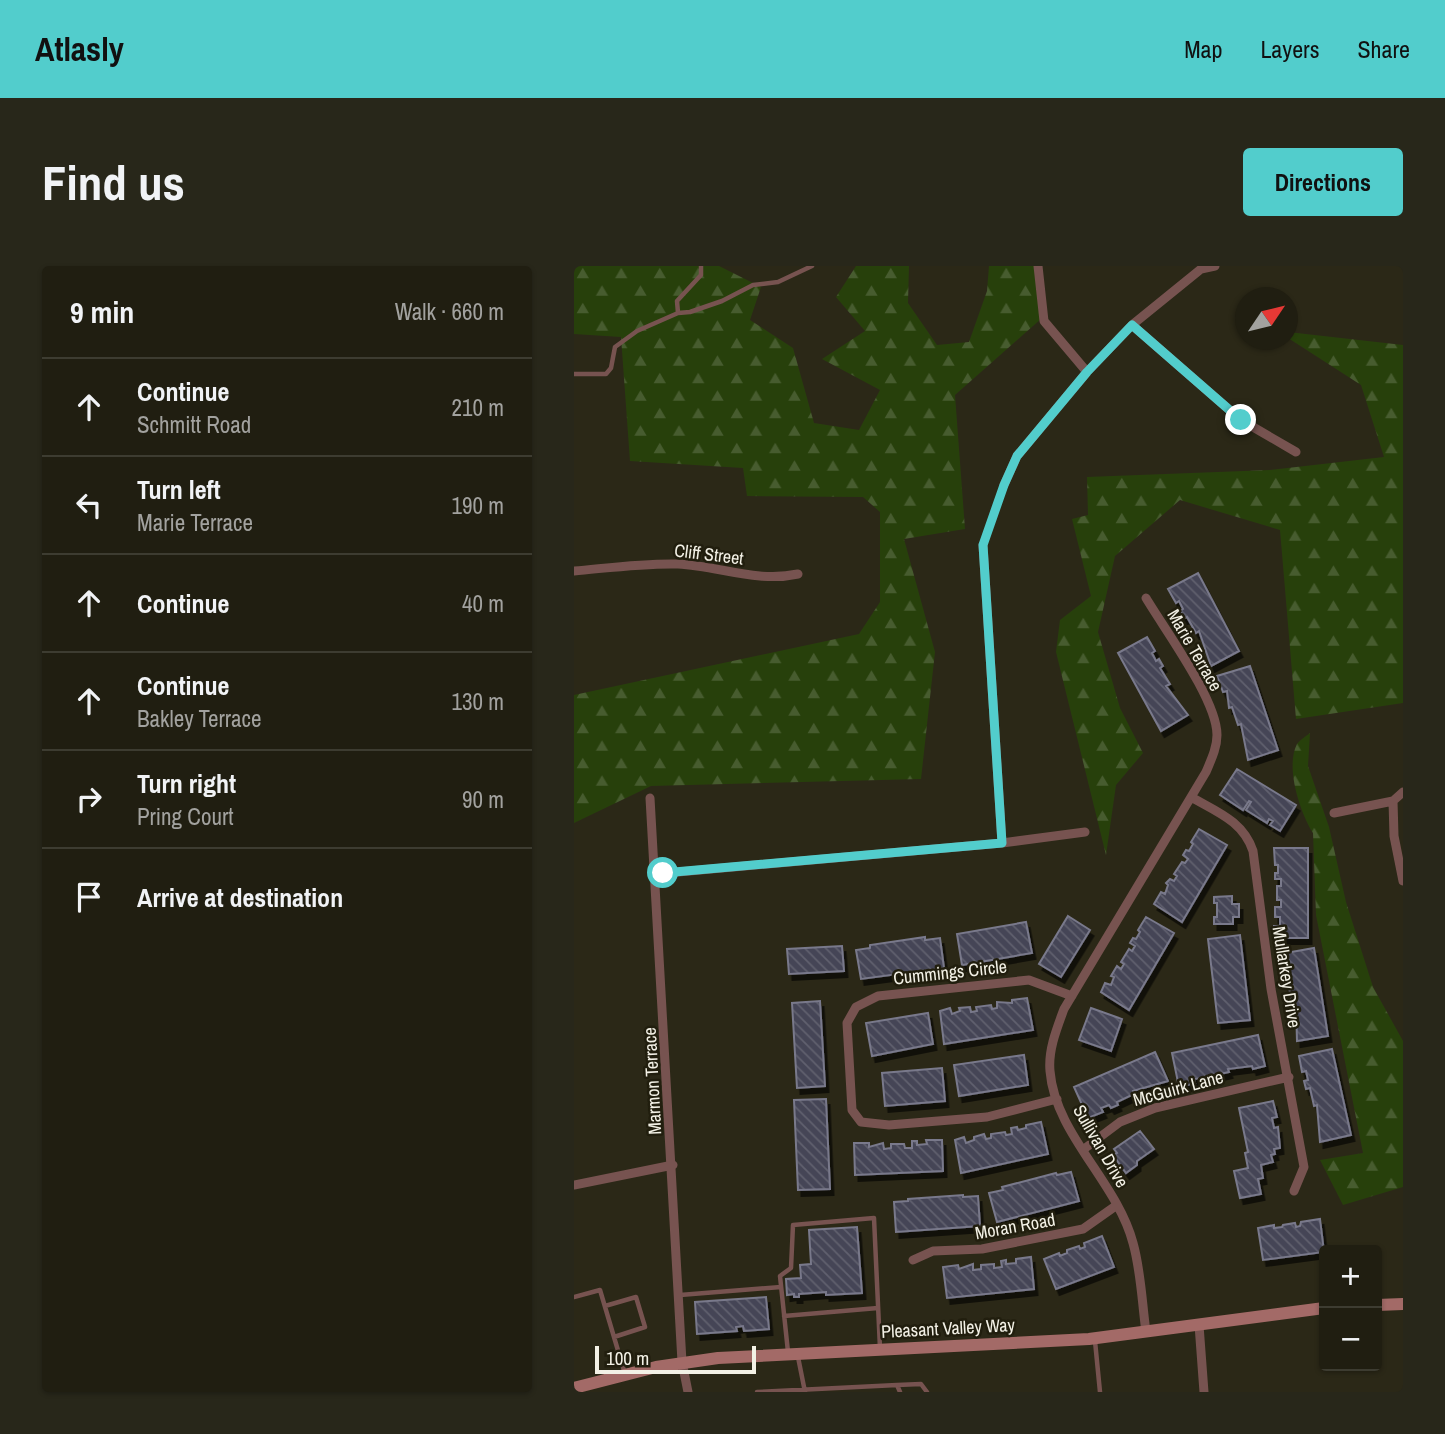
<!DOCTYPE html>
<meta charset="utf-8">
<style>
body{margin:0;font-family:"Archivo Narrow",sans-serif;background:#28271a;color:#f1f3f6}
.controls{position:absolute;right:21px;bottom:21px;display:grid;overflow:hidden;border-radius:7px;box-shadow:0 2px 5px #0004}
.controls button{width:63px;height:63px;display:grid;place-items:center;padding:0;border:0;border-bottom:2px solid #3d3c31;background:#201e11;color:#f1f3f6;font:35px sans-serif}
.compass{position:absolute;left:661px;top:21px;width:63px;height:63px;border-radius:50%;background:#201e11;box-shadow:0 2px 5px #0004;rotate:55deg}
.scale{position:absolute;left:21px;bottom:18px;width:161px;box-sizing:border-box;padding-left:7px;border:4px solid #f3f1e6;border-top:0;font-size:19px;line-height:24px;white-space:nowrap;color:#f3f1e6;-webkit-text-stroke:5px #211e0e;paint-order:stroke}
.stop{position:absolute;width:21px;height:21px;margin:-16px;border:5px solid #52cdcc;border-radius:50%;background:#fff}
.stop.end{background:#52cdcc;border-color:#fff;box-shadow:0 2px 7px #0008}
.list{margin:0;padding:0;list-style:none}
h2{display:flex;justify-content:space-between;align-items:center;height:91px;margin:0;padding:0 28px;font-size:30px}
h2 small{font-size:23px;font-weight:400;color:#a2a29f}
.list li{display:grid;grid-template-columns:46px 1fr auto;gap:21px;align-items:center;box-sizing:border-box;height:98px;padding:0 28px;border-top:2px solid #3d3c31}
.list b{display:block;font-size:26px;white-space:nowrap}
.list p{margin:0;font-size:23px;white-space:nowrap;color:#a2a29f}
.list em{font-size:23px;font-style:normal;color:#a2a29f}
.icon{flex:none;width:38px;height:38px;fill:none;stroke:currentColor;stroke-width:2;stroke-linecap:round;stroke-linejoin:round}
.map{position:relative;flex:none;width:829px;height:1126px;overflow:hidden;border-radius:7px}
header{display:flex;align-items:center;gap:42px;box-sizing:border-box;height:98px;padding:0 35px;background:#52cdcc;color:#111}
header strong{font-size:33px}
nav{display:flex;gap:38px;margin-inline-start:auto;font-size:24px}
.intro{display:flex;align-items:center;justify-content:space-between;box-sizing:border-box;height:168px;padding:0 42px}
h1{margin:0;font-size:49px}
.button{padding:18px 32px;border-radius:7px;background:#52cdcc;color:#111;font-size:24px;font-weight:700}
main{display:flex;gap:42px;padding:0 42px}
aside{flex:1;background:#201e11;border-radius:7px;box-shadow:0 2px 5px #0004}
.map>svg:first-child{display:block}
</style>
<header>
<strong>Atlasly</strong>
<nav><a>Map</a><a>Layers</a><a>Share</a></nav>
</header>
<div class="intro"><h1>Find us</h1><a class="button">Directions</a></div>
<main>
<aside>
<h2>9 min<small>Walk · 660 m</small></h2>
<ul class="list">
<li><svg class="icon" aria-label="ahead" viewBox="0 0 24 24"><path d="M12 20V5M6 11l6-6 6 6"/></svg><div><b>Continue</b><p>Schmitt Road</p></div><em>210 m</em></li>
<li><svg class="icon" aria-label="left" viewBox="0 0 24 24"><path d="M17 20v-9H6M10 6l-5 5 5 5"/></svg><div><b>Turn left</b><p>Marie Terrace</p></div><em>190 m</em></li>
<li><svg class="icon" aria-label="ahead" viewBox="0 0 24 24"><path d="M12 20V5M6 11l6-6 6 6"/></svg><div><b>Continue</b></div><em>40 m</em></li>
<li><svg class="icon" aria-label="ahead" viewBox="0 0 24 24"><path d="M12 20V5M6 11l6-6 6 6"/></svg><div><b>Continue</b><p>Bakley Terrace</p></div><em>130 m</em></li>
<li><svg class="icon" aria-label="right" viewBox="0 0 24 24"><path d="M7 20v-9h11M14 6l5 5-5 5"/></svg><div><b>Turn right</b><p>Pring Court</p></div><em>90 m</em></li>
<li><svg class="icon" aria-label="arrive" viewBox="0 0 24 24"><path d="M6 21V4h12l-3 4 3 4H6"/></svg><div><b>Arrive at destination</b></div></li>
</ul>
</aside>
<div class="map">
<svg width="829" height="1126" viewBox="0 0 829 1126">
<defs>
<pattern id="forest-firs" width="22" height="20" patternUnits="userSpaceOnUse" patternTransform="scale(1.75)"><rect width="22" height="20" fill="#27400b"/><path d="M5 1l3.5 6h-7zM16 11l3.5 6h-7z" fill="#475c2f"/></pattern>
<pattern id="building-back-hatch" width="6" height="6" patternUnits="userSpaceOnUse" patternTransform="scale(1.75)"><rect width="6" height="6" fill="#454556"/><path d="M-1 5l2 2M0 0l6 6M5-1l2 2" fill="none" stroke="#60606e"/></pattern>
<filter id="shadow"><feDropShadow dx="3.5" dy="6" stdDeviation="0" flood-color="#0009"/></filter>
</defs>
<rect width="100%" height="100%" fill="#2b2817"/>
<!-- forest -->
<path fill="url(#forest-firs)" d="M0,0H145L187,21L176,54L219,82L240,157L285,164L306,124L248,93L291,65L262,31L282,0H335L334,37L363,79L395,76L413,25L415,0H464L467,53L381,129L391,263L330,273L361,386L347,513L77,520L0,557V429L285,368L306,336V246L289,231L173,230L169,202L56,195L47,71L0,68Z
M714,66L829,79V437L722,453L706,264L606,234L541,290L524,366L546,442L569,487L542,519L532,589L482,386L486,354L517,330L498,253L514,249L513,211L696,204L810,191L787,119L714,72Z
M736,467L734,500L755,561L772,636L799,721L829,775V921L769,939L746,894L789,887L742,649L739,567C726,546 711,501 723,478C726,474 732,470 736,467Z"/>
<!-- building -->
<path fill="url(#building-back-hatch)" stroke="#79798b" stroke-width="2" filter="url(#shadow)" d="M624,307L665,385L637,400L625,365L622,367L613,351L610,352L606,345L609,343L605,335L602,337L594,323Z
M573,371L581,385L578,387L582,395L585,393L589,400L586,402L596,418L592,420L614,449L587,465L544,387Z
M676,400L704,484L674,494L667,458L664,459L658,441L655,442L653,425L649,426L643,410Z
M663,503L722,539L706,565L696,559L699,555L695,553L693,557L672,544L677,536L675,535L669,544L646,529Z
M625,563L653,579L608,656L580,638L587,626L591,628L594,619L592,617L596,613L600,615L603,610L600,608L608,596L611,597L614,593L609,589L612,584L615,585L619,578L617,576Z
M700,582H734V672H700V660H706V651H701V641H707V634H703V620H707V613H701V607H704V599H701Z
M658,630V638H665V651H659V658H640V651H643V637H640V631Z
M494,650L516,664L487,711L465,698Z
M572,651L600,667L555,744L527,726L531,717L537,719L540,711L537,710L543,700L547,703L550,698L547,696L555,683L558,685L561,680L556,677L559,672L562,673L566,666L564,664Z
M452,656L458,687L388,699L383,668Z
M666,669L676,754L644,757L634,673Z
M351,671V674L366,672L370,702L287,713L282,684L296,682V679Z
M268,680L270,705L215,708L213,683Z
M740,682L754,770L723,775L722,738L718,739L715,720L712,721L711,712H714L713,703L709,704L706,688Z
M453,732L459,764L370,778L366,745L376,742L378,748L386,745L385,742L396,741L397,746L403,745L402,741L417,739L418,743L423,742V736L438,737V734Z
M246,735L251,820L223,822L218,737Z
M517,742L548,753L537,785L505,774Z
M354,747L359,778L298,790L292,757Z
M684,769L691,800L679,803L678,800L654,803L655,806L637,810L638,814L629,815V812L620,813L621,817L605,821L598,787Z
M758,783L777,869L746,876L743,839L740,840L736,822L732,823L730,815L734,814L732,805L728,806L725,790Z
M581,786L594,815L559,825L560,828L543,836L544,839L537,842L535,839L527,842L529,846L514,852L500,821Z
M450,789L454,819L385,830L380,799Z
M368,802L371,835L311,840L308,807Z
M252,833L256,923L224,924L220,834Z
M699,835L703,851L698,852L700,862L704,861L706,882L700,883L701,888L697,889L699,896L687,899L689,912L684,913L687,928L666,932L660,905L674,902L671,887L674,886L665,842Z
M467,856L474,888L387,907L381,874L390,871L392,877L400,874V871L410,868L412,873L417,872V868L431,866L432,869L438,868L437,862L443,861L444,864L452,862V859Z
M566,865L580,883L563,895V899L552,907L539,889L543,887L540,883Z
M352,874H368L369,905L281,909L280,877H295V881L309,877L310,883L317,882V878H330L331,882H338V875H343V879L353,878Z
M497,906L505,935L423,956L415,927L429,924L428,921L482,907L483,909Z
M389,929V931L404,930L406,960L322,966L320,936L334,935V933Z
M746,953L750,986L689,994L684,962L700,959V962L708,961L709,959L721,957L722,961L726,960L727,956Z
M283,961L288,1027L252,1029V1026L225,1028V1031H220V1028L213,1029L212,1013L227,1012L226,999L237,998L235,964Z
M528,970L540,1001L482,1023L470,993L485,987L486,990L493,987V984L505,980L506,983L511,981L510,977Z
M457,991L460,1023L373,1032L369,1001L384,999L385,1003L399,998V1004L407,1003V999L420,998V1002L428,1001L427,995L432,994V998L442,997V993Z
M192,1031L195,1063L170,1065L169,1060L162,1061L163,1065L123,1068L121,1036Z"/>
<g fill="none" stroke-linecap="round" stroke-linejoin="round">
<!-- path -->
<path stroke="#6f6c5d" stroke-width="2" stroke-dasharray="3.5 3.5" stroke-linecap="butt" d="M412,271L427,227"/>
<!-- lane -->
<path stroke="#775350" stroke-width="4.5" d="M104,47L116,46L148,35L179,19L204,16L238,0
M0,108H32L37,102L41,81L63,65L104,47L103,35L127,9V0
M106,1029L207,1021
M0,1031L26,1024L51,1108
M31,1040L62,1031L71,1061L40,1071
M210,1050L304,1042
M521,1075L526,1126
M214,1086L206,1010L217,1002L219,959L300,952L306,1082
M224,1091L231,1126
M183,1126L323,1119
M326,1126L323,1119L347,1118L353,1126"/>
<!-- street -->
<path stroke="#775350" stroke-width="9" d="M464,0L470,55L513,106
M558,59L667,154L722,186
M430,219L443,190L513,106L558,59L627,3L641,0
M409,279L428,577
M0,305C34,302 70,297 104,298C145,300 183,317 224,308
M572,332C591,364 643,434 643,469C643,482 637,494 632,506L490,743C483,762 474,784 476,805C481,868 543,916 559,977C567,1005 568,1037 572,1066
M829,526L819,535L820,570L829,615
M617,531C643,546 669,555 679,585L697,723L730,901L720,925
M76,532L108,1096L114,1126
M760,547L819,535
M82,608L428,577L511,566
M483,833L413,851L315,859L287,856L278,844L273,757L282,741L304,730L455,714L498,730
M510,883L546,856L581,842L715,811
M0,919L99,899
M339,994L359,985L408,983L509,963L543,939
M625,1059L630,1126"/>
<!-- secondary -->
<path stroke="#a36a67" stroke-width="12" d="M803,1039L829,1038
M0,1122L82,1101L144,1092L515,1073L750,1042"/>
</g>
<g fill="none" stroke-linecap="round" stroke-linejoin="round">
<!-- route -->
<path stroke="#52cdcc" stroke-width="9" d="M89,607L428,577L409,279L430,219L443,190L513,106L558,59L667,154"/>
</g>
<g text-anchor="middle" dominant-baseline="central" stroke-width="5" stroke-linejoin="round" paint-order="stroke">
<!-- street labels -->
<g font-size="18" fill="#f3f1e6" stroke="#211e0e">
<text transform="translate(135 288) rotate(7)">Cliff Street</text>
<text transform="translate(621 384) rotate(60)">Marie Terrace</text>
<text transform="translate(376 706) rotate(-6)">Cummings Circle</text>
<text transform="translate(713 711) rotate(81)">Mullarkey Drive</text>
<text transform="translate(78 815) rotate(-93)">Marmon Terrace</text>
<text transform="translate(604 822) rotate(-15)">McGuirk Lane</text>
<text transform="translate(527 880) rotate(60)">Sullivan Drive</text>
<text transform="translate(441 960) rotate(-10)">Moran Road</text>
<text transform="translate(374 1062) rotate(-3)">Pleasant Valley Way</text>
</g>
</g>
</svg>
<div class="controls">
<button>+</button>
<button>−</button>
</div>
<svg class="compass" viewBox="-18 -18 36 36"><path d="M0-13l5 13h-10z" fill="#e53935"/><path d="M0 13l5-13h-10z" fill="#a2a29f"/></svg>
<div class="scale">100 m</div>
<div class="stop" style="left:89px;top:607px"></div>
<div class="stop end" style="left:667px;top:154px"></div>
</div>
</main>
